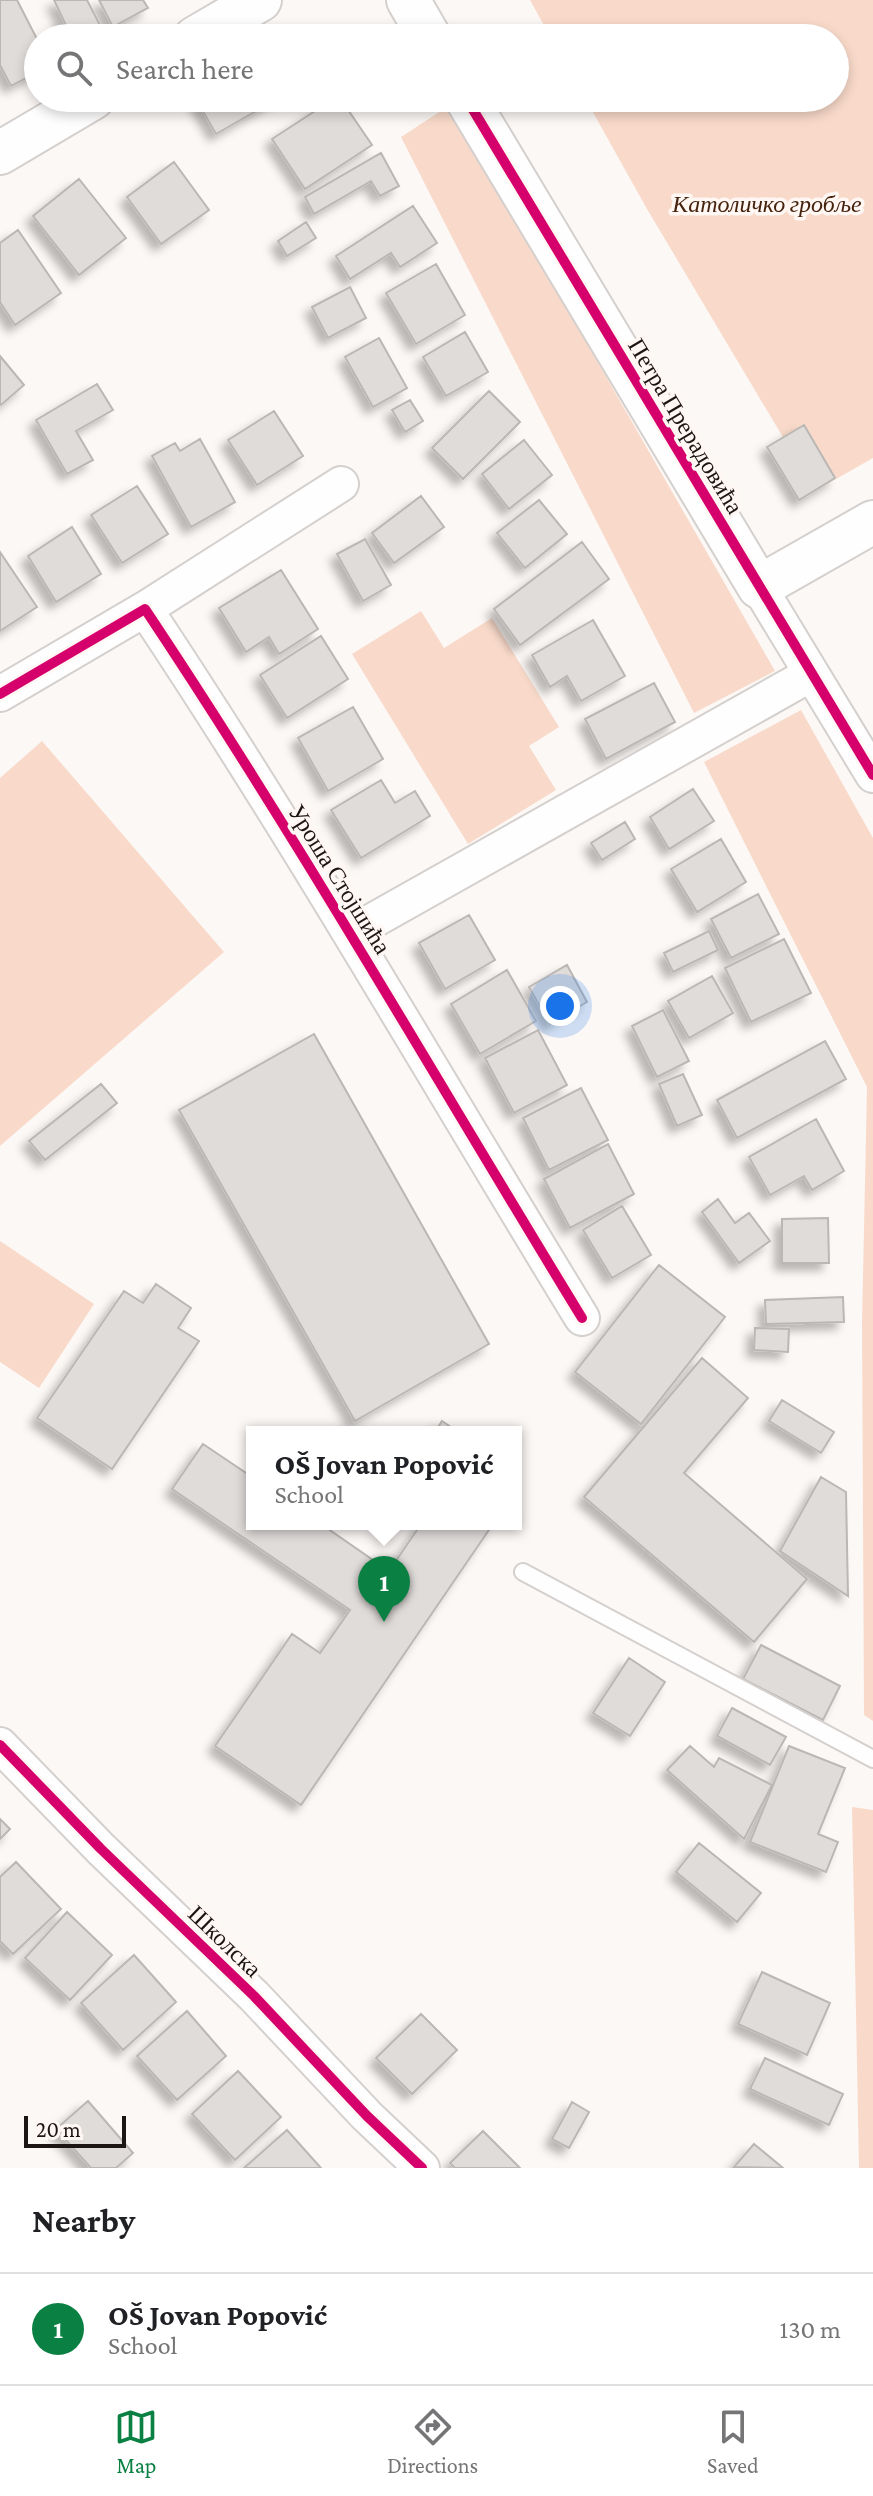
<!DOCTYPE html>
<meta charset="utf-8">
<style>
body{margin:0;font-family:"Crimson Pro",serif;background:#f6f6f6;color:#202124}
.scale{position:absolute;left:24px;bottom:20px;width:102px;box-sizing:border-box;padding-left:8px;border:4px solid #1b1614;border-top:0;font-size:22px;line-height:28px;white-space:nowrap;color:#1b1614;-webkit-text-stroke:6px #fff7f3;paint-order:stroke}
.you{position:absolute;left:560px;top:1006px;width:28px;height:28px;margin:-20px;border:6px solid #fff;border-radius:50%;background:#1a73e8;box-shadow:0 0 0 12px #1a73e833}
.badge{display:grid;place-items:center;width:52px;height:52px;border-radius:50%;background:#0b8043;color:#fff;font-size:26px;font-weight:700}
.pin{position:absolute;translate:-50% -66px;filter:drop-shadow(0 2px 4px #0008)}
.pin::after{content:'';position:absolute;top:42px;width:28px;height:24px;background:inherit;clip-path:polygon(0 0,100% 0,50% 100%)}
.popup{position:absolute;left:246px;top:1426px;width:276px;height:104px;box-sizing:border-box;display:grid;place-content:center;border-radius:0px;background:#fff;filter:drop-shadow(0 2px 6px #0005);font-size:26px;white-space:nowrap;color:#757577}
.popup b{font-size:30px;color:#202124}
.popup::after{content:'';position:absolute;left:50%;top:100%;margin-left:-16px;border:16px solid transparent;border-top-color:#fff}
.list{margin:0;padding:0;list-style:none}
h2{display:flex;justify-content:space-between;align-items:center;height:104px;margin:0;padding:0 32px;font-size:34px}
h2 small{font-size:26px;font-weight:400;color:#757577}
.list li{display:grid;grid-template-columns:52px 1fr auto;gap:24px;align-items:center;box-sizing:border-box;height:112px;padding:0 32px;border-top:2px solid #e0e0e0}
.list b{display:block;font-size:30px;white-space:nowrap}
.list p{margin:0;font-size:26px;white-space:nowrap;color:#757577}
.list em{font-size:26px;font-style:normal;color:#757577}
.icon{flex:none;width:44px;height:44px;fill:none;stroke:currentColor;stroke-width:2;stroke-linecap:round;stroke-linejoin:round}
.map{position:relative;flex:none;width:873px;height:2168px;overflow:hidden}
.search{position:absolute;background:#fff;box-shadow:0 4px 12px #0003;left:24px;right:24px;top:24px;height:88px;display:flex;align-items:center;gap:20px;box-sizing:border-box;padding:0 28px;border-radius:44px;color:#757577;font-size:30px}
.sheet{height:216px;background:#fff}
nav{display:flex;justify-content:space-around;align-items:center;box-sizing:border-box;height:112px;border-top:2px solid #e0e0e0;background:#fff;font-size:22px;color:#757577}
nav a{display:grid;justify-items:center;gap:4px}
nav .on{color:#0b8043}
.map>svg:first-child{display:block}
</style>
<div class="map">
<svg width="873" height="2168" viewBox="0 0 873 2168">
<defs>
<filter id="shadow"><feDropShadow dx="-7" dy="7" stdDeviation="4" flood-color="#0004"/></filter>
</defs>
<rect width="100%" height="100%" fill="#fcf8f6"/>
<!-- green -->
<path fill="#f9daca" d="M530,0H873V458L815,491L647,209L585,98H835V38H551Z
M450,105L775,671L694,713L401,137Z
M421,611L444,648L492,618L559,727L529,746L556,790L468,844L352,654Z
M801,710L873,838V1721L864,1715L862,1323L867,1087L704,762Z
M42,741L224,952L0,1146V778Z
M0,1241L94,1304L39,1388L0,1362Z
M852,1807L873,1810V2168H859Z"/>
<!-- building -->
<path fill="#e0dcda" stroke="#bab7b5" stroke-width="2" filter="url(#shadow)" d="M0,0H17L38,41V72L11,86L0,65Z
M54,0H87L103,31L88,38H72Z
M99,0H143L148,8L113,27Z
M321,28L326,38H303Z
M198,98H279L216,134L196,99Z
M335,98H340L372,145L305,189L272,139Z
M381,153L399,186L380,196L371,181L314,214L305,197Z
M174,162L209,210L161,244L127,197Z
M79,179L126,238L79,275L33,216Z
M413,206L437,243L400,267L391,253L350,279L336,256Z
M306,222L316,238L287,256L278,241Z
M18,230L61,293L15,325L0,302V243Z
M436,264L465,315L416,344L386,293Z
M350,287L366,318L328,338L312,307Z
M465,332L488,372L446,396L423,357Z
M379,338L407,388L373,407L345,357Z
M0,356L24,385L1,405L0,404Z
M97,384L113,410L76,431L93,460L67,474L36,420Z
M489,391L520,422L463,479L432,448Z
M410,400L423,421L405,432L392,410Z
M274,411L303,456L257,485L228,440Z
M804,425L835,478L799,500L767,447Z
M200,439L235,502L191,527L152,456L175,443L180,451Z
M524,440L552,475L509,509L482,474Z
M137,486L168,534L122,563L91,515Z
M421,496L444,527L394,563L372,533Z
M539,500L567,534L525,568L497,533Z
M72,527L101,574L56,602L28,556Z
M365,539L391,585L363,601L337,554Z
M582,542L609,579L520,645L494,609Z
M0,552L37,607L0,631Z
M281,570L318,629L279,654L269,637L246,652L219,608Z
M593,620L625,676L581,701L567,676L550,687L532,655Z
M321,636L348,679L287,718L260,675Z
M654,683L675,722L606,759L585,719Z
M353,707L383,759L328,791L298,738Z
M381,780L395,803L415,791L430,816L361,858L331,810Z
M693,789L714,821L669,849L650,817Z
M625,822L635,839L602,860L591,843Z
M721,839L746,882L697,912L671,869Z
M758,894L779,934L731,958L711,919Z
M469,915L495,960L445,989L419,943Z
M709,931L718,950L673,972L664,953Z
M784,939L811,993L751,1022L725,968Z
M567,965L587,1002L550,1024L529,987Z
M507,970L536,1021L480,1054L451,1004Z
M712,976L733,1013L689,1038L668,1001Z
M663,1010L689,1061L657,1077L632,1026Z
M538,1030L567,1085L514,1113L485,1058Z
M314,1034L489,1344L355,1421L179,1110Z
M825,1041L846,1079L737,1138L717,1100Z
M683,1074L702,1115L677,1126L659,1084Z
M101,1084L117,1103L45,1160L29,1141Z
M581,1088L608,1140L549,1170L523,1118Z
M816,1119L844,1171L812,1190L804,1176L770,1195L749,1157Z
M608,1144L634,1194L570,1228L544,1179Z
M718,1199L735,1223L749,1213L770,1241L739,1263L702,1212Z
M622,1206L651,1255L612,1278L583,1230Z
M828,1218L829,1263H782V1219Z
M659,1265L725,1317L641,1424L575,1372Z
M156,1284L191,1308L178,1328L199,1341L112,1469L37,1418L124,1291L143,1303Z
M843,1297L844,1322L766,1324L765,1300Z
M755,1328L789,1329L788,1352L754,1350Z
M702,1358L748,1398L684,1473L807,1579L754,1642L584,1497Z
M782,1400L834,1432L821,1453L769,1421Z
M442,1421L458,1432H435Z
M203,1444L252,1477V1524H321L389,1571L421,1524H493L301,1805L215,1746L292,1634L320,1653L350,1610L172,1489Z
M821,1477L846,1492L848,1596L780,1551Z
M761,1645L840,1686L823,1720L743,1679Z
M629,1658L665,1682L630,1736L593,1713Z
M732,1708L786,1737L770,1765L717,1736Z
M690,1746L714,1767L719,1758L772,1785L744,1839L667,1770Z
M789,1746L845,1768L818,1834L838,1842L826,1872L750,1842Z
M0,1819L10,1829L0,1839Z
M699,1843L761,1893L737,1922L676,1872Z
M16,1862L61,1909L13,1954L0,1941V1877Z
M67,1912L112,1955L70,2000L25,1958Z
M134,1955L176,2002L123,2050L81,2003Z
M762,1972L830,2003L807,2055L738,2024Z
M187,2011L226,2056L177,2100L137,2056Z
M421,2014L457,2050L412,2094L376,2058Z
M765,2058L843,2094L829,2125L750,2089Z
M238,2071L281,2117L235,2160L192,2114Z
M88,2101L133,2153L116,2168H91L56,2129Z
M572,2102L589,2112L569,2148L552,2139Z
M287,2130L321,2168H244Z
M483,2131L520,2168H455L450,2163Z
M754,2144L783,2168L734,2167Z"/>
<g fill="none" stroke-linecap="round" stroke-linejoin="round">
<defs>
<path id="service" d="M523,1572L873,1759"/>
<path id="minor" d="M759,587L873,775
M145,609L341,484
M0,694L145,609C299,840 437,1081 582,1318
M351,933L811,674
M0,1745L101,1849L254,1996L367,2116L422,2168"/>
<path id="tertiary" d="M408,0L430,38
M195,38L260,0
M466,98L759,587L873,522
M0,153L93,98"/>
</defs>
<!-- service casing -->
<use href="#service" stroke="#d4d0ce" stroke-width="20"/>
<!-- minor casing -->
<use href="#minor" stroke="#d4d0ce" stroke-width="38"/>
<!-- tertiary casing -->
<use href="#tertiary" stroke="#d4d0ce" stroke-width="46"/>
<!-- service -->
<use href="#service" stroke="#fffefe" stroke-width="16"/>
<!-- minor -->
<use href="#minor" stroke="#fffefe" stroke-width="34"/>
<!-- tertiary -->
<use href="#tertiary" stroke="#fffefe" stroke-width="42"/>
<defs>
<path id="cycleway" d="M466,98L873,775
M0,694L145,609C299,840 437,1081 582,1318
M0,1745L101,1849L254,1996L367,2116L422,2168"/>
</defs>
<!-- cycleway casing -->
<use href="#cycleway" stroke="#fff7f3" stroke-width="15"/>
<!-- cycleway -->
<use href="#cycleway" stroke="#d6006c" stroke-width="10"/>
</g>
<g text-anchor="middle" dominant-baseline="central" stroke-width="7" stroke-linejoin="round" paint-order="stroke">
<!-- park labels -->
<g font-size="24" font-style="italic" fill="#46230f" stroke="#fff7f3">
<text x="767" y="203">Католичко гробље</text>
</g>
<!-- street labels -->
<g font-size="24" fill="#1b1614" stroke="#fff7f3">
<text transform="translate(686 426) rotate(59)">Петра Прерадовића</text>
<text transform="translate(340 879) rotate(58)">Уроша Стојшића</text>
<text transform="translate(225 1941) rotate(44)">Школска</text>
</g>
</g>
</svg>
<div class="scale">20 m</div>
<div class="you"></div>
<div class="pin badge" style="left:384px;top:1622px">1</div>
<div class="popup"><b>OŠ Jovan Popović</b>School</div>
<div class="search"><svg class="icon" aria-label="search" viewBox="0 0 24 24"><circle cx="10" cy="10" r="6"/><path d="M15 15l6 6"/></svg>Search here</div>
</div>
<section class="sheet">
<h2>Nearby<small></small></h2>
<ul class="list">
<li><span class="badge">1</span><div><b>OŠ Jovan Popović</b><p>School</p></div><em>130 m</em></li>
</ul>
</section>
<nav>
<a class="on"><svg class="icon" aria-label="map" viewBox="0 0 24 24"><path d="M3 6l6-2 6 2 6-2v14l-6 2-6-2-6 2zM9 4v14M15 6v14"/></svg>Map</a>
<a><svg class="icon" aria-label="directions" viewBox="0 0 24 24"><path d="M12 3l9 9-9 9-9-9zM9 14v-3h6M13 9l2 2-2 2"/></svg>Directions</a>
<a><svg class="icon" aria-label="saved" viewBox="0 0 24 24"><path d="M7 4h10v16l-5-4-5 4z"/></svg>Saved</a>
</nav>
